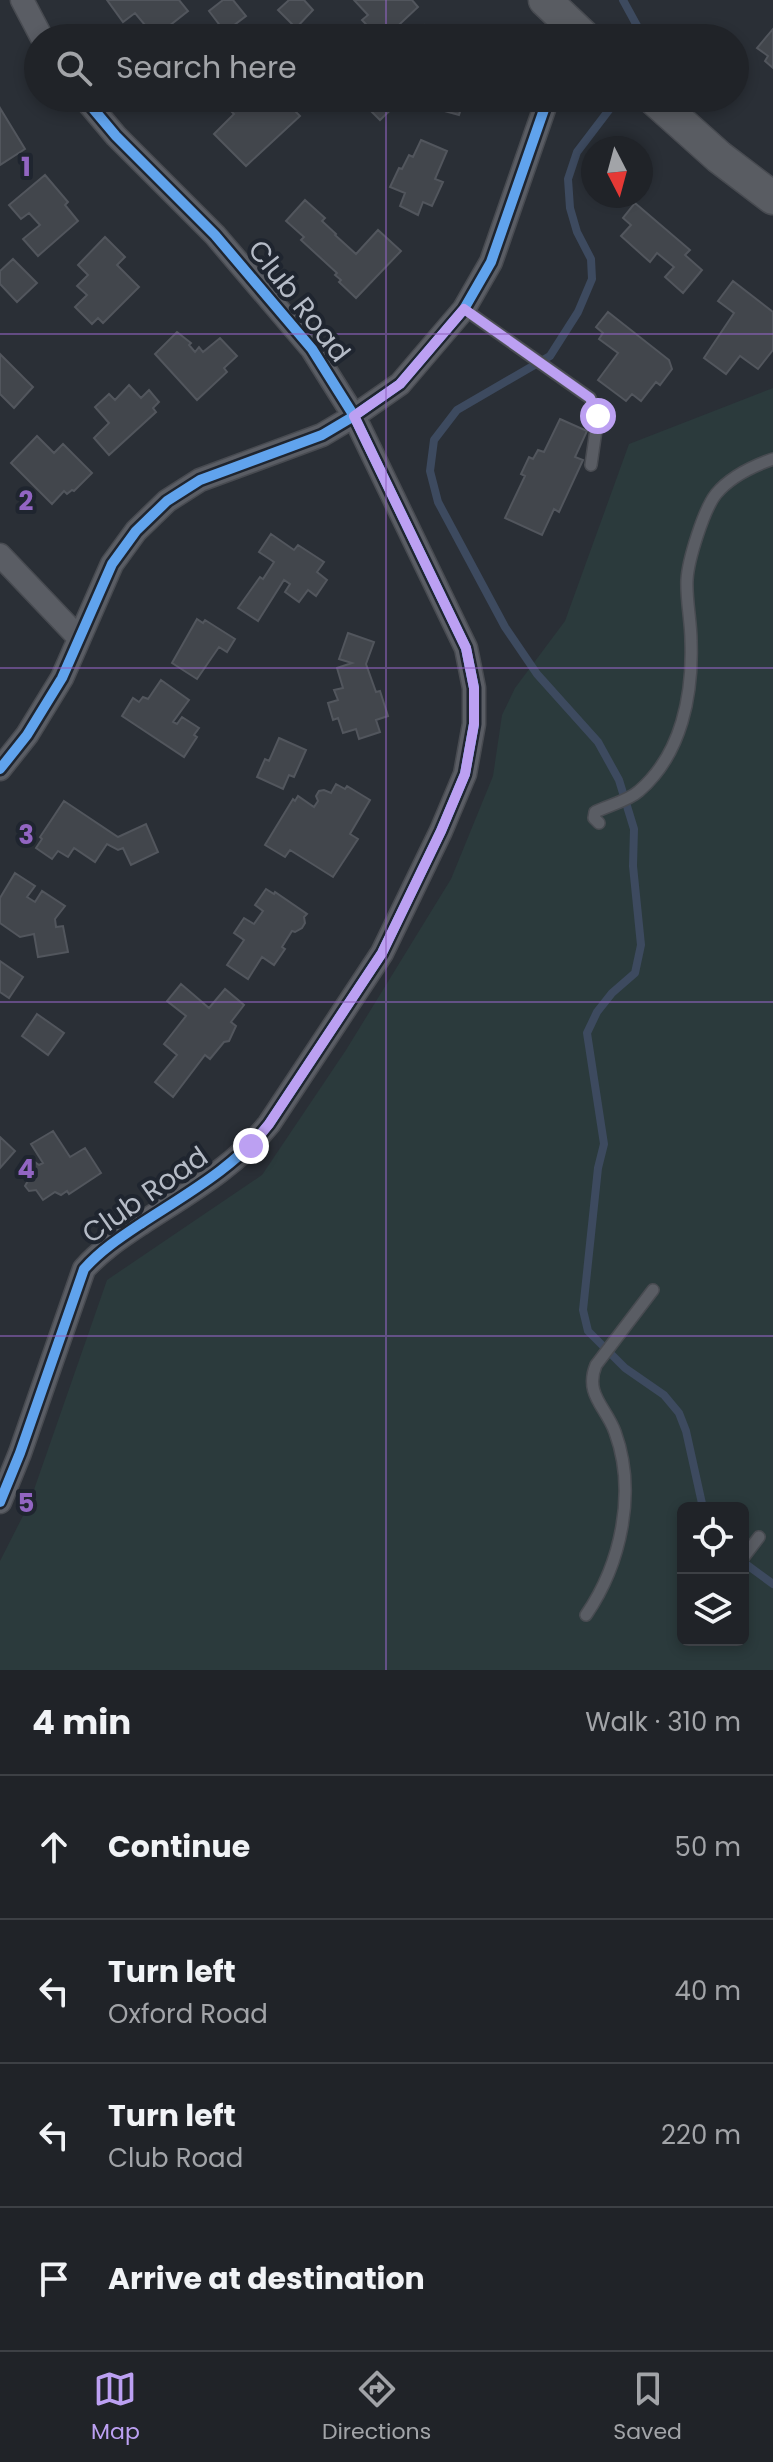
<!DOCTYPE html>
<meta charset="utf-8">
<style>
body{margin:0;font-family:Poppins,sans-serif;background:#2d2f34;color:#f1f3f6}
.controls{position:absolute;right:24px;bottom:24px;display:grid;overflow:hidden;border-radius:12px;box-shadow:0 4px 12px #0003}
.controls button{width:72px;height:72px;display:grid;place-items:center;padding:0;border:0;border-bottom:2px solid #3d4045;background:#202328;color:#f1f3f6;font:40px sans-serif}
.compass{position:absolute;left:581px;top:136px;width:72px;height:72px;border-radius:50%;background:#202328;box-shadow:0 4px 12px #0003;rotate:174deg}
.stop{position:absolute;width:24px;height:24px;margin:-18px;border:6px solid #bca0f2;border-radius:50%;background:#fff}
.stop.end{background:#bca0f2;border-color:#fff;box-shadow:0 2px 8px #0008}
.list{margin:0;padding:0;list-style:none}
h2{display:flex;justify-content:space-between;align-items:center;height:104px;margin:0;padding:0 32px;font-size:34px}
h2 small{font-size:26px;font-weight:400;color:#a2a4a8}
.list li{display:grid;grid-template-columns:52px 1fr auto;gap:24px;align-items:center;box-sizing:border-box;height:144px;padding:0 32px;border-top:2px solid #3d4045}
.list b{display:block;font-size:30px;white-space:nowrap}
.list p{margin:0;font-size:26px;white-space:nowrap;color:#a2a4a8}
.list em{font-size:26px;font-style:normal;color:#a2a4a8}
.icon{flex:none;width:44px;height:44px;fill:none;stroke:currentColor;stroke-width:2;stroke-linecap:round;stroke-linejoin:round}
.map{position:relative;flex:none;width:773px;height:1670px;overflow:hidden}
.search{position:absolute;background:#202328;box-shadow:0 4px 12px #0003;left:24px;right:24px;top:24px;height:88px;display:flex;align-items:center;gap:20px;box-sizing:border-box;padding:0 28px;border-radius:44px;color:#a2a4a8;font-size:30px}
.sheet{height:680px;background:#202328}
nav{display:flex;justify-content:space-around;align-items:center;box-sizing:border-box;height:112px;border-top:2px solid #3d4045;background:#202328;font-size:22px;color:#a2a4a8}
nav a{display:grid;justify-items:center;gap:4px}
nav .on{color:#bca0f2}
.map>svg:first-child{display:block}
</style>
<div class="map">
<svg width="773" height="1670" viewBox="0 0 773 1670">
<rect width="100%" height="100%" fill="#2a2f36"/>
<!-- green -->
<path fill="#2b3a3c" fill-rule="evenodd" d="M773,388V1670H0V1561L29,1504L107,1280L262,1175L346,1050L451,879L493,776L502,715L515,688L565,621L629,444ZM683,1508H743V1640H683Z"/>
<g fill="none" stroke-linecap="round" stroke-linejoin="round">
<!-- stream -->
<path stroke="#3d4a5f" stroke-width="8" d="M623,0L641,33V38
M612,106L577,152L568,179L570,208L577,232L591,259L592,279L578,312L550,356L457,410L434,440L430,471L438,502L505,627L537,674L598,742L619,780L634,829L633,866L641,945L635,973L612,993L597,1012L587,1033L604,1144L598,1168L583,1310L588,1331L625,1368L664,1395L679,1413L686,1431L703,1508
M743,1562L773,1584"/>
</g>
<!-- building -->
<path fill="#42464c" stroke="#52565d" stroke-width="2" d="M107,0H179L188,11L155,37L135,13L123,22Z
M223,0H233L246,16L225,32L209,11Z
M289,0H304L313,10L296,28L278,10Z
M354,0H412L418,7L385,38H379L362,20L368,15Z
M425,25L447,38H416Z
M773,29V68L765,61L768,56L757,48Z
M240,98H282L300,116L246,166L214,134L234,114L229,109Z
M363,98H401L402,99L380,120L361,101Z
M444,98H472L471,104L463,102L459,115L441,110Z
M0,108L25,149L0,165Z
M421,140L447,151L435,179L443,182L432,206L423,202L418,215L400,206L405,193L390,187L399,168L402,169L409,155L413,157Z
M45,175L68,202L65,205L78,221L38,256L23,239L40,225L29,213L21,219L9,205Z
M305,200L325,218L322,221L336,234L335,235L356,254L378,230L401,251L356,298L339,282L341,280L335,275L337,273L301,240L304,237L286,221Z
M635,203L690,250L685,255L702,270L683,293L665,277L674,267L657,253L650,262L621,236L631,225L623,218Z
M105,237L125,257L117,265L139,287L103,323L98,318L92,324L75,307L87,295L77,286L88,275L78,265Z
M13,259L37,283L17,302L0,284V271Z
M733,281L773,312V350L758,369L740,356L726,374L704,358L734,313L718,301Z
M608,312L669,360L672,369L660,385L656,382L641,401L632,394L626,401L598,380L618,353L599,339L603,333L596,327Z
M177,332L191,343L189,345L195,352L199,347L203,352L220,338L237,356L224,368L227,372L197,400L155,354Z
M0,354L33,387L14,408L0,394Z
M129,385L141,398L149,390L159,402L153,408L156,412L109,455L94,438L109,423L95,407L109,394L115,400Z
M560,419L587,431L575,457L583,460L559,512L554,509L542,535L505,518L525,476L521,474L529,457L533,459L538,450L544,452Z
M37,436L54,453L63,444L92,473L74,491L72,490L67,494L64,491L52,504L11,463Z
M271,534L294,550L298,545L324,562L317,572L327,580L316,596L308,590L299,602L285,592L290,584L284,580L258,621L238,608L260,577L263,579L274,562L259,552Z
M197,619L203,623L205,620L235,639L227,652L219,647L197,679L172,663Z
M348,633L374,642L366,664L376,692L380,691L388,716L376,720L380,732L359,739L356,729L343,733L338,718L333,720L328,703L338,700L334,690L343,688L337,668L352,663L339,659Z
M161,680L189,700L173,722L177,724L182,717L199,728L194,735L197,737L184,757L122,716L133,698L139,702L143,697L148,699Z
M279,738L306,750L294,777L289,775L283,789L257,777L265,759L269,761Z
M336,784L345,789L347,786L370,800L350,834L358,839L333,877L290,850L285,857L265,845L293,799L295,801L298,796L314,807L318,801L316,796L319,791L324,790L331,793Z
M64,801L118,837L146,824L158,852L131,865L123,848L118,850L107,844L95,862L74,848L68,857L58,851L52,859L36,848L42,839L40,837Z
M15,873L35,886L27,897L35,902L42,891L65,906L55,919L56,927L63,926L68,952L38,957L34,934L20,937L0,923V898Z
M266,889L274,894L275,892L307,914L304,917L305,923L302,928L295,932L292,931L282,947L285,949L274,965L262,957L248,979L227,965L244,940L234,933L244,918L254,924L263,911L255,905Z
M0,961L23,977L9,998L0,992Z
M181,984L209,1008L225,989L244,1005L231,1022L236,1026L229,1041L224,1042L210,1059L205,1055L173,1097L155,1082L177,1055L164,1044L186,1016L167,1001Z
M37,1014L64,1033L48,1055L22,1036Z
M53,1131L70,1157L85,1148L101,1173L69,1194L67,1191L61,1195L55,1192L43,1200L36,1190L29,1191L25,1186L29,1179L23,1170L25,1165L32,1160L39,1165L43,1163L31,1144Z
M0,1137L15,1151L0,1168Z"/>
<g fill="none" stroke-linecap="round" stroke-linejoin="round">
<defs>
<path id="lane" d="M464,309L590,398L598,416L591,465
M599,823L594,818L595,812C609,805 628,801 639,791C682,754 693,694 691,641C691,621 686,600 687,580C688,560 704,509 716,494C730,477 753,466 773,459
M743,1558L759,1537
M586,1615C621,1564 637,1492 615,1432C606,1407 584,1394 596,1365L653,1290"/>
<path id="street" d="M22,0L42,38
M0,555L78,637
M0,769L27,735L62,678L112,564L136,531L167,501L200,480L322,435L354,416L400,384L464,309L491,262L548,98
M0,1502L20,1453L84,1269C101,1250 121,1237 142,1223C188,1193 235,1167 269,1124L382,953L441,831L465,774L474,724V688L466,648L354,416L312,349L215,235L116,136L84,98"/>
<path id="secondary" d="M545,0L585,38
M653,98L719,157L773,198"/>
</defs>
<!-- lane casing -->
<use href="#lane" stroke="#484b51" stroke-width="14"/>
<!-- street casing -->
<use href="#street" stroke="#484b51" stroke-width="25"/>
<!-- secondary casing -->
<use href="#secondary" stroke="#484b51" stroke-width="35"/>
<!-- lane -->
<use href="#lane" stroke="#5a5d64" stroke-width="11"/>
<!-- street -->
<use href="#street" stroke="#5a5d64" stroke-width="22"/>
<!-- secondary -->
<use href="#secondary" stroke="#595c62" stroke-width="32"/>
<defs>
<path id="cycleway" d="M0,769L27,735L62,678L112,564L136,531L167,501L200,480L322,435L354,416L400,384L464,309L491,262L548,98
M0,1502L20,1453L84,1269C101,1250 121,1237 142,1223C188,1193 235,1167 269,1124L382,953L441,831L465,774L474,724V688L466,648L354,416L312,349L215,235L116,136L84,98"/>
</defs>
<!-- cycleway casing -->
<use href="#cycleway" stroke="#1f252f" stroke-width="15"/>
<!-- cycleway -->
<use href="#cycleway" stroke="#60a3ed" stroke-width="10"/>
</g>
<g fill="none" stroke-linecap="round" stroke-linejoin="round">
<!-- route -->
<path stroke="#bca0f2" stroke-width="10" d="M251,1146L269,1124L382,953L441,831L465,774L474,724V688L466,648L354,416L400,384L464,309L590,398L598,416"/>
</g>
<!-- grid -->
<path fill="none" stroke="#9265c2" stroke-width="2" stroke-opacity="0.55" d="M386,0V38M386,98V1670M0,334H773M0,668H773M0,1002H773M0,1336H773"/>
<g text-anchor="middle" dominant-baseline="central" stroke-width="8" stroke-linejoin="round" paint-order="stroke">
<!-- street labels -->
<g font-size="28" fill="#b5bbc6" stroke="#1f252f">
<text transform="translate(299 301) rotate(52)">Club Road</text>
<text transform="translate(145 1195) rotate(-35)">Club Road</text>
</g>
</g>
<g font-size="26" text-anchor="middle" font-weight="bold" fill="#9265c2" stroke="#1f252f" stroke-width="8" stroke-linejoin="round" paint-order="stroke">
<text x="26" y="176">1</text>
<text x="26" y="510">2</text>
<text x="26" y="844">3</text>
<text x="26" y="1178">4</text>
<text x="26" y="1512">5</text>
</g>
</svg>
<div class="controls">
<button><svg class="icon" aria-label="locate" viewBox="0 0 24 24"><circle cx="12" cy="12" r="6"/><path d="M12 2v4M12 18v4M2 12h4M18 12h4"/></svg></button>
<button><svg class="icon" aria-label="layers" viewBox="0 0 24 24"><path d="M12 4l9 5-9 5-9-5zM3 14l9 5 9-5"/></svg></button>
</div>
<svg class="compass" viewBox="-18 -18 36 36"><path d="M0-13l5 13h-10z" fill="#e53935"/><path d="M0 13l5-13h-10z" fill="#a2a4a8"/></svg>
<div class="stop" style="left:598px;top:416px"></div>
<div class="stop end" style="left:251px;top:1146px"></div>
<div class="search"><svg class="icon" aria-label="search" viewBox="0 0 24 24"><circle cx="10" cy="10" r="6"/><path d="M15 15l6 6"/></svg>Search here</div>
</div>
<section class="sheet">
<h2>4 min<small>Walk · 310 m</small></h2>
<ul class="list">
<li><svg class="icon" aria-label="ahead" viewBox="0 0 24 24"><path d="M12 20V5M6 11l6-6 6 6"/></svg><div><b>Continue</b></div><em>50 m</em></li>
<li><svg class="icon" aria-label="left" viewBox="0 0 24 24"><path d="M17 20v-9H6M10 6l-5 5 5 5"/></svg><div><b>Turn left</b><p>Oxford Road</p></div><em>40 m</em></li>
<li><svg class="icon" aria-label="left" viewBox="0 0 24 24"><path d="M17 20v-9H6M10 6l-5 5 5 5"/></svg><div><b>Turn left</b><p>Club Road</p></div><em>220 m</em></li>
<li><svg class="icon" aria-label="arrive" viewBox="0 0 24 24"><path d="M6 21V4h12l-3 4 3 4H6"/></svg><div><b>Arrive at destination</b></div></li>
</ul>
</section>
<nav>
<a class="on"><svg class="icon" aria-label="map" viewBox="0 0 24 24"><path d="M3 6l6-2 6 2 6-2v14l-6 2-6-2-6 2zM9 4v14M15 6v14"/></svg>Map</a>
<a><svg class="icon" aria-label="directions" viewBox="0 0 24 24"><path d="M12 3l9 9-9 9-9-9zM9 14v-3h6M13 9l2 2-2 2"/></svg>Directions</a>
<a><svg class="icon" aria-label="saved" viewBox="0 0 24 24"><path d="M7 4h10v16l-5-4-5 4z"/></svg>Saved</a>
</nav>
